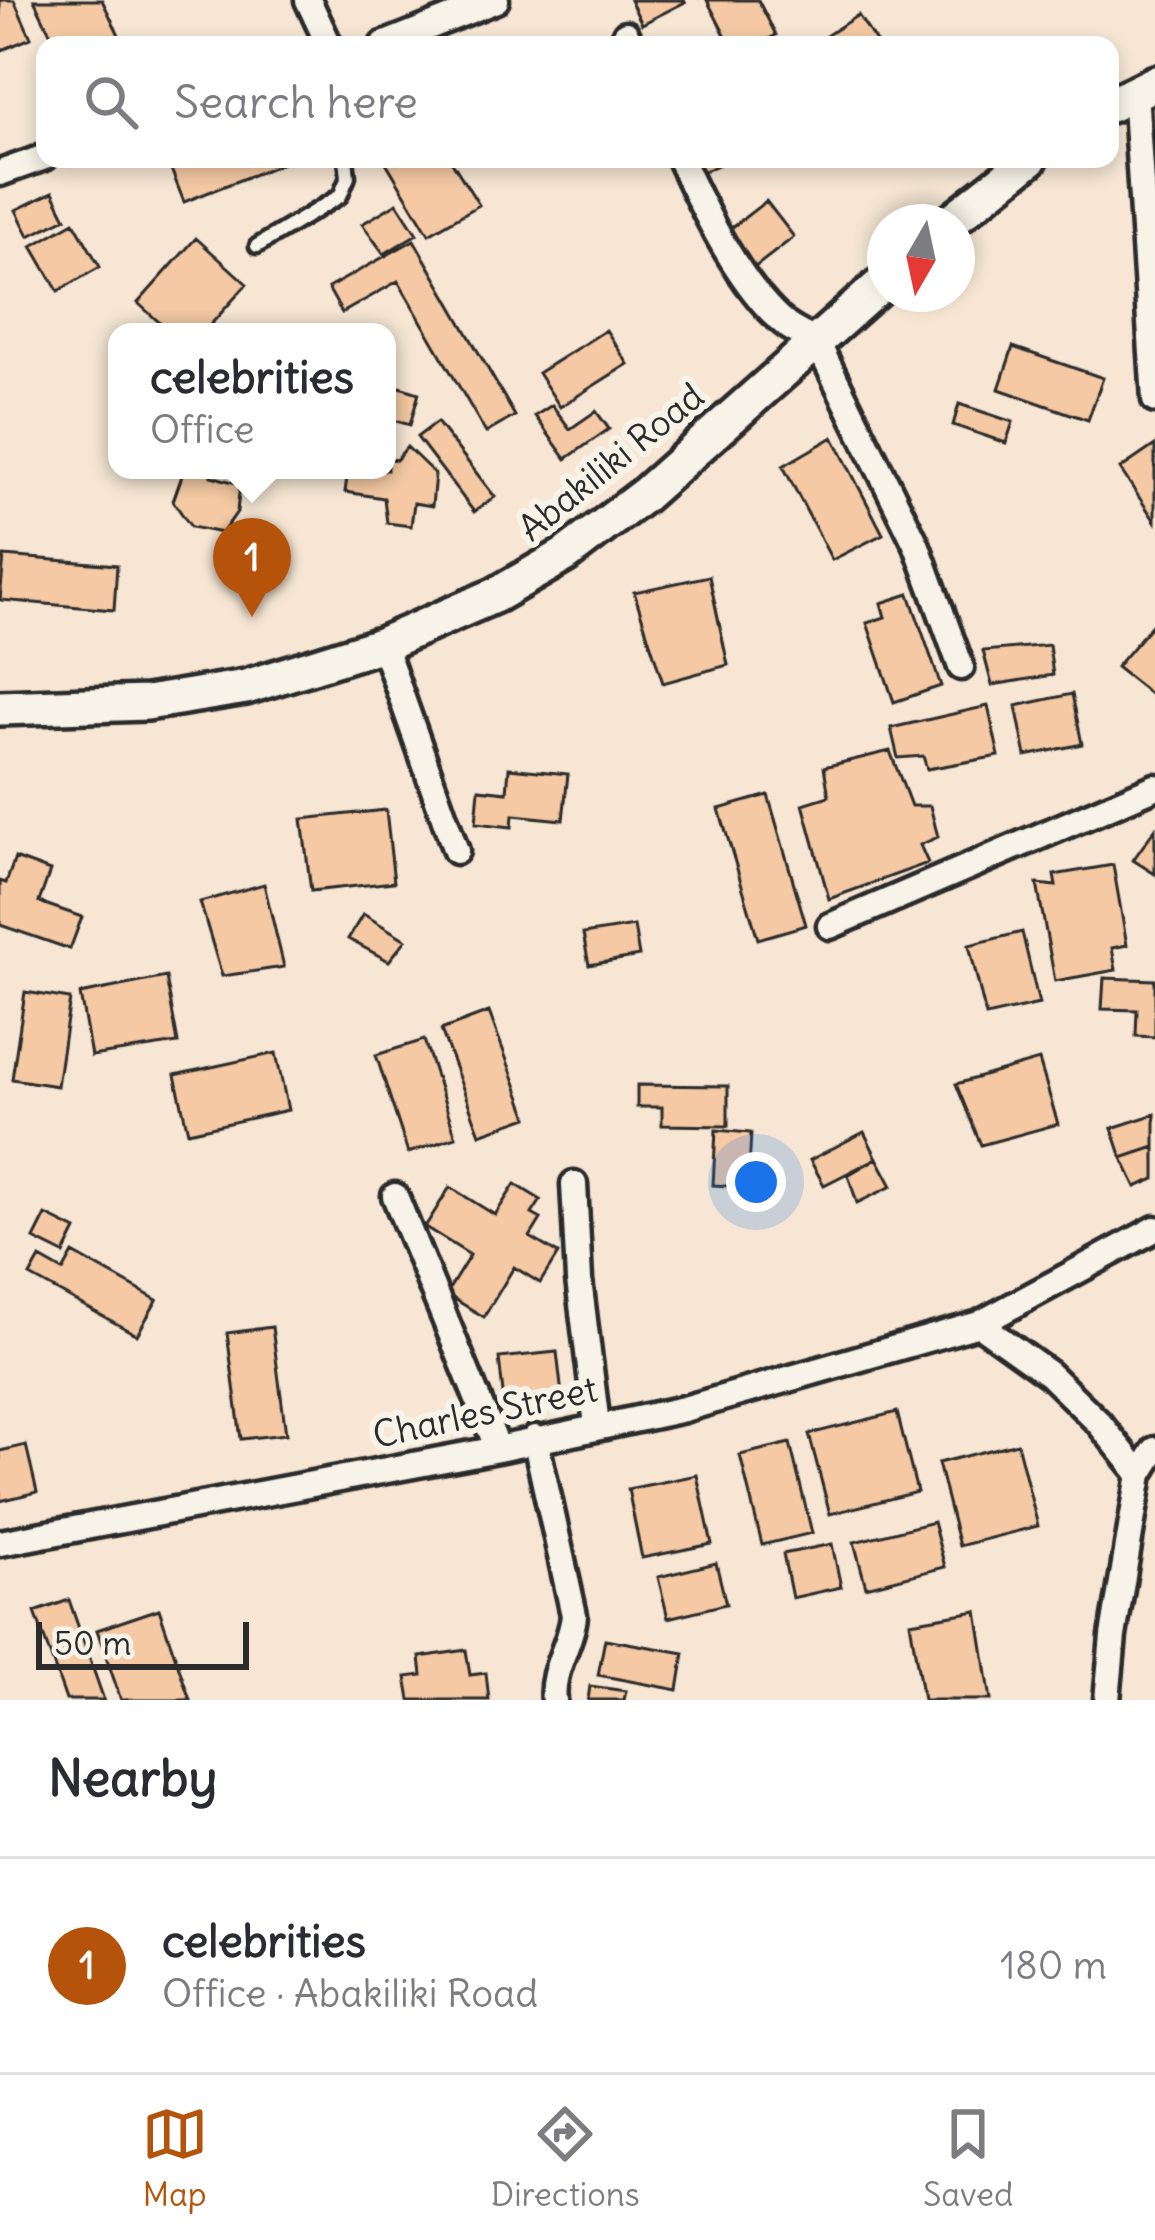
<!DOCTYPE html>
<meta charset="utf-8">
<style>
body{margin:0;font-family:Delius,sans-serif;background:#f7f7f7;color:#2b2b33}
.compass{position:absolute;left:867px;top:204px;width:108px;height:108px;border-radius:50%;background:#fff;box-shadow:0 6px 18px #0003;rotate:189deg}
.scale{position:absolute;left:36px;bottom:30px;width:213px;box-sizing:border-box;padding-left:12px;border:6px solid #2b2b2b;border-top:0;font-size:33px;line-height:42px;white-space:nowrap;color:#2b2b2b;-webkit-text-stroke:9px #f7f3e8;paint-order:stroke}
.you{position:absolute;left:756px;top:1182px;width:42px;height:42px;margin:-30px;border:9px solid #fff;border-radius:50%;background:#1a73e8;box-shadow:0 0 0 18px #1a73e833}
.badge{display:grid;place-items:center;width:78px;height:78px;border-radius:50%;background:#b45309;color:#fff;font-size:39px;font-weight:700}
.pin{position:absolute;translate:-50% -99px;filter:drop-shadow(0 3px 6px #0008)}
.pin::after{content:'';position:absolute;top:63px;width:42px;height:36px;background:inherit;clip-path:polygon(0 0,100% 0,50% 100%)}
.popup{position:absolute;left:108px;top:323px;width:288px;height:156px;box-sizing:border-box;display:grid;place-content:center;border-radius:24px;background:#fff;filter:drop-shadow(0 3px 9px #0005);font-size:39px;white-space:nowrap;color:#7c7c81}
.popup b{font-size:45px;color:#2b2b33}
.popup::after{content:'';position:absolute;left:50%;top:100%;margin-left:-24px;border:24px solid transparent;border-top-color:#fff}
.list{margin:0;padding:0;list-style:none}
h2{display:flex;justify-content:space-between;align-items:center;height:156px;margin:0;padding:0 48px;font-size:51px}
h2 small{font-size:39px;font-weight:400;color:#7c7c81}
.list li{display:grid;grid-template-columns:78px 1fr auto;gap:36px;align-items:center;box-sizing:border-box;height:216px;padding:0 48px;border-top:3px solid #e1e1e2}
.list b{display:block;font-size:45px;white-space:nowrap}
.list p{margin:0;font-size:39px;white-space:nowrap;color:#7c7c81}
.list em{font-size:39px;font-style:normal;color:#7c7c81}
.icon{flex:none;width:66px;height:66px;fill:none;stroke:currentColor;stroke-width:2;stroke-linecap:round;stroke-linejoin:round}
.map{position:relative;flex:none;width:1155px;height:1700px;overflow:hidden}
.search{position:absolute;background:#fff;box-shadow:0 6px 18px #0003;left:36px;right:36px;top:36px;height:132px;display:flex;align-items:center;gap:30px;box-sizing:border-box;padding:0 42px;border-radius:24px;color:#7c7c81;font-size:45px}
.sheet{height:372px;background:#fff}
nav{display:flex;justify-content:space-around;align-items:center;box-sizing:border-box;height:168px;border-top:3px solid #e1e1e2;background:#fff;font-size:33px;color:#7c7c81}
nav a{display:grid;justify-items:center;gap:6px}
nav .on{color:#b45309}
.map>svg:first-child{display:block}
</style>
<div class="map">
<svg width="1155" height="1700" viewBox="0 0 1155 1700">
<rect width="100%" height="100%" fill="#f6e6d3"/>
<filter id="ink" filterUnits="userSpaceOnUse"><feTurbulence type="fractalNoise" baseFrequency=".00833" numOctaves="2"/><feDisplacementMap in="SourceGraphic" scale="24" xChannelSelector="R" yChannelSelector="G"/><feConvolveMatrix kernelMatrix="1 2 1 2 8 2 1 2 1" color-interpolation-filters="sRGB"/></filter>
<g filter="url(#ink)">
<!-- building -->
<path fill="#f4c9a3" stroke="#2b2b2b" stroke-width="3" d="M0,0H14L31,38L0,51Z
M34,0H102L124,45H56Z
M630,0H684L685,2L642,24Z
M707,0H758L776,35L757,45H730Z
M858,15L878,45H812Z
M167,159H293L184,202Z
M384,159H450L479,205L429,234Z
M691,159H731L698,174Z
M53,192L66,218L29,236L16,210Z
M766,201L794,237L754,268L726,232Z
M397,203L417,234L384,254L362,224Z
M74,222L100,267L58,291L32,246Z
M196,238L247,284L204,332H170L138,303Z
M414,240L515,416L486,433L398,281L342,313L328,288Z
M606,330L628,364L560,407L538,373Z
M1013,347L1103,378L1088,420L999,389Z
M387,383L419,393L410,425L393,420L387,438Z
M959,404L1013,422L1006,443L953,425Z
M552,405L570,429L596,411L609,429L566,459L535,416Z
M437,422L495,497L474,512L417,437Z
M833,437L883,534L832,560L783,466Z
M1155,445V521L1120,469Z
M407,447L435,474L432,506L414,503L411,526L387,523L384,498L345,492L348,470H387V458L396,460Z
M184,470H212L211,476L240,484L237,512L222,533L191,527L173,501Z
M4,556L117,565L114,610L0,600Z
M709,576L728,665L663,683L634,592Z
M909,594L941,686L894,702L867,623L885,617L881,603Z
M1155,621V698L1116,667Z
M1049,645L1053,675L992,685L983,651Z
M1072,694L1082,744L1026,756L1016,706Z
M988,706L999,756L927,769L923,756L898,758L891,728Z
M890,751L911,806H930L938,837L920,845L928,863L829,899L803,804L829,796L824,767Z
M509,768L568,774L563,820L513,815L512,827L476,823L479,789L507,792Z
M768,795L806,925L758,939L719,809Z
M386,810L394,882L311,891L302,819Z
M1155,829V874L1133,860Z
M15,858L50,871L39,902L82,917L70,949L0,925V881L6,883Z
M1113,865L1127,945L1112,948L1116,970L1055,981L1037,884L1056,886L1054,875Z
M264,884L284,967L222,976L200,902Z
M363,914L406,940L389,961L348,939Z
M634,926L639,956L589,965L583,934Z
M1022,932L1039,1004L986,1016L969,945Z
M166,977L178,1043L91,1056L80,994Z
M1104,978L1155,980V1037L1136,1036L1137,1010L1102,1009Z
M25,992L70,999L57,1086L12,1079Z
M489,1012L528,1117L480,1134L441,1030Z
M424,1040L456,1137L408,1153L376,1055Z
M276,1053L288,1110L188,1132L175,1075Z
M1039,1060L1058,1124L981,1145L956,1084Z
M637,1085L728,1086V1126L662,1125V1107H637Z
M1155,1114V1147L1122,1158L1112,1128Z
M716,1130L751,1133L748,1187L713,1185Z
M864,1132L877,1158L824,1185L810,1160Z
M1155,1147V1179L1136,1187L1122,1158Z
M877,1158L892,1186L857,1203L848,1175Z
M515,1184L541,1200L532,1214L541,1219L530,1237L558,1254L540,1283L514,1267L484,1317L446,1294L470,1255L425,1227L450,1187L495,1215Z
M46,1215L76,1230L64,1254L34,1239Z
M73,1253L157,1300L137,1335L30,1276L40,1258L63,1271Z
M272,1327L286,1434L241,1439L227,1333Z
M557,1352L562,1395L504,1402L499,1358Z
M897,1412L917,1492L830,1514L809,1434Z
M790,1443L812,1533L762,1545L740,1455Z
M1017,1443L1038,1526L959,1546L938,1463Z
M26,1445L37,1492L0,1501V1451Z
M697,1475L712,1544L642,1558L628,1489Z
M933,1522L945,1567L866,1587L854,1542Z
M832,1544L841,1587L792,1598L783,1554Z
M716,1563L726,1604L668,1618L658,1577Z
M69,1600L104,1700H66L35,1612Z
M159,1609L190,1700H121L97,1630Z
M977,1611L991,1700H923L910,1622Z
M605,1639L684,1653L678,1690L598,1675Z
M466,1650L470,1675L486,1673L489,1700H410L406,1677L422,1675L420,1657Z
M590,1686L626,1691L624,1700H588Z"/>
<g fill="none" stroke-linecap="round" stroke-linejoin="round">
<defs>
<path id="service" d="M257,246L340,196L348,177L346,159"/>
<path id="minor" d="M308,0L329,45
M626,34L631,45
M383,45L496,0
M1135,91L1155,400
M680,159C704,211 740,286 784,323C793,331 806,336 817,342L917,546L961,667
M0,173L45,157
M383,644L456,851
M830,926L1155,787
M574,1184L579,1280L597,1425
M395,1196L498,1449
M979,1324L1049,1374L1099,1423L1140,1474
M535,1438L574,1615C572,1644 550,1670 554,1700
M0,1543L498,1449L684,1409L979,1324L1155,1229
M1107,1700L1113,1636L1140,1474L1155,1450"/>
<path id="secondary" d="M1110,105L1155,83
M950,222L1030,159
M0,708L147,703L246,687L383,644L496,595L565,555L644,495L885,281"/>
</defs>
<!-- service casing -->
<use href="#service" stroke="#2b2b2b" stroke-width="21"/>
<!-- minor casing -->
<use href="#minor" stroke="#2b2b2b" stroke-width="33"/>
<!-- secondary casing -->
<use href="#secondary" stroke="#2b2b2b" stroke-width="42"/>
<!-- service -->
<use href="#service" stroke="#f7f3e8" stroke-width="12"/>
<!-- minor -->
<use href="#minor" stroke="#f7f3e8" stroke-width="24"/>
<!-- secondary -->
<use href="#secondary" stroke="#f7f3e8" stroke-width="33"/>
</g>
</g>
<g text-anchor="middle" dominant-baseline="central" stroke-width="12" stroke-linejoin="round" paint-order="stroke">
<!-- street labels -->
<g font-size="36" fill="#2b2b2b" stroke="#f7f3e8">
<text transform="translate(611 462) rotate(-39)">Abakiliki Road</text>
<text transform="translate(485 1412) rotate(-12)">Charles Street</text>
</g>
</g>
</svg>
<svg class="compass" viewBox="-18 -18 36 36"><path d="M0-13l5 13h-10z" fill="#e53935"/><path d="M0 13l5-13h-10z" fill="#7c7c81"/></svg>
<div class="scale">50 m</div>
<div class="you"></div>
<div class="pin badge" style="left:252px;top:617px">1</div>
<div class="popup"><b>celebrities</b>Office</div>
<div class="search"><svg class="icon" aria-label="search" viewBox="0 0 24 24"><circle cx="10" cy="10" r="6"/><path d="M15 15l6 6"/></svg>Search here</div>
</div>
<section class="sheet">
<h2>Nearby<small></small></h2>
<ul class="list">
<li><span class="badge">1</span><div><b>celebrities</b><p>Office · Abakiliki Road</p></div><em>180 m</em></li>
</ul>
</section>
<nav>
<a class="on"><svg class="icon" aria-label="map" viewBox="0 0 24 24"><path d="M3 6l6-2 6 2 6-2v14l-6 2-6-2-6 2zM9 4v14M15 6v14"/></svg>Map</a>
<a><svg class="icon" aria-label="directions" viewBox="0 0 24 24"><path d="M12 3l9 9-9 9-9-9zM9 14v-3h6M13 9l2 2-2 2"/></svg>Directions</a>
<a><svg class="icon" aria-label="saved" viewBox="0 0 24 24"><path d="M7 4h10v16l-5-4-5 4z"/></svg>Saved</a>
</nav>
